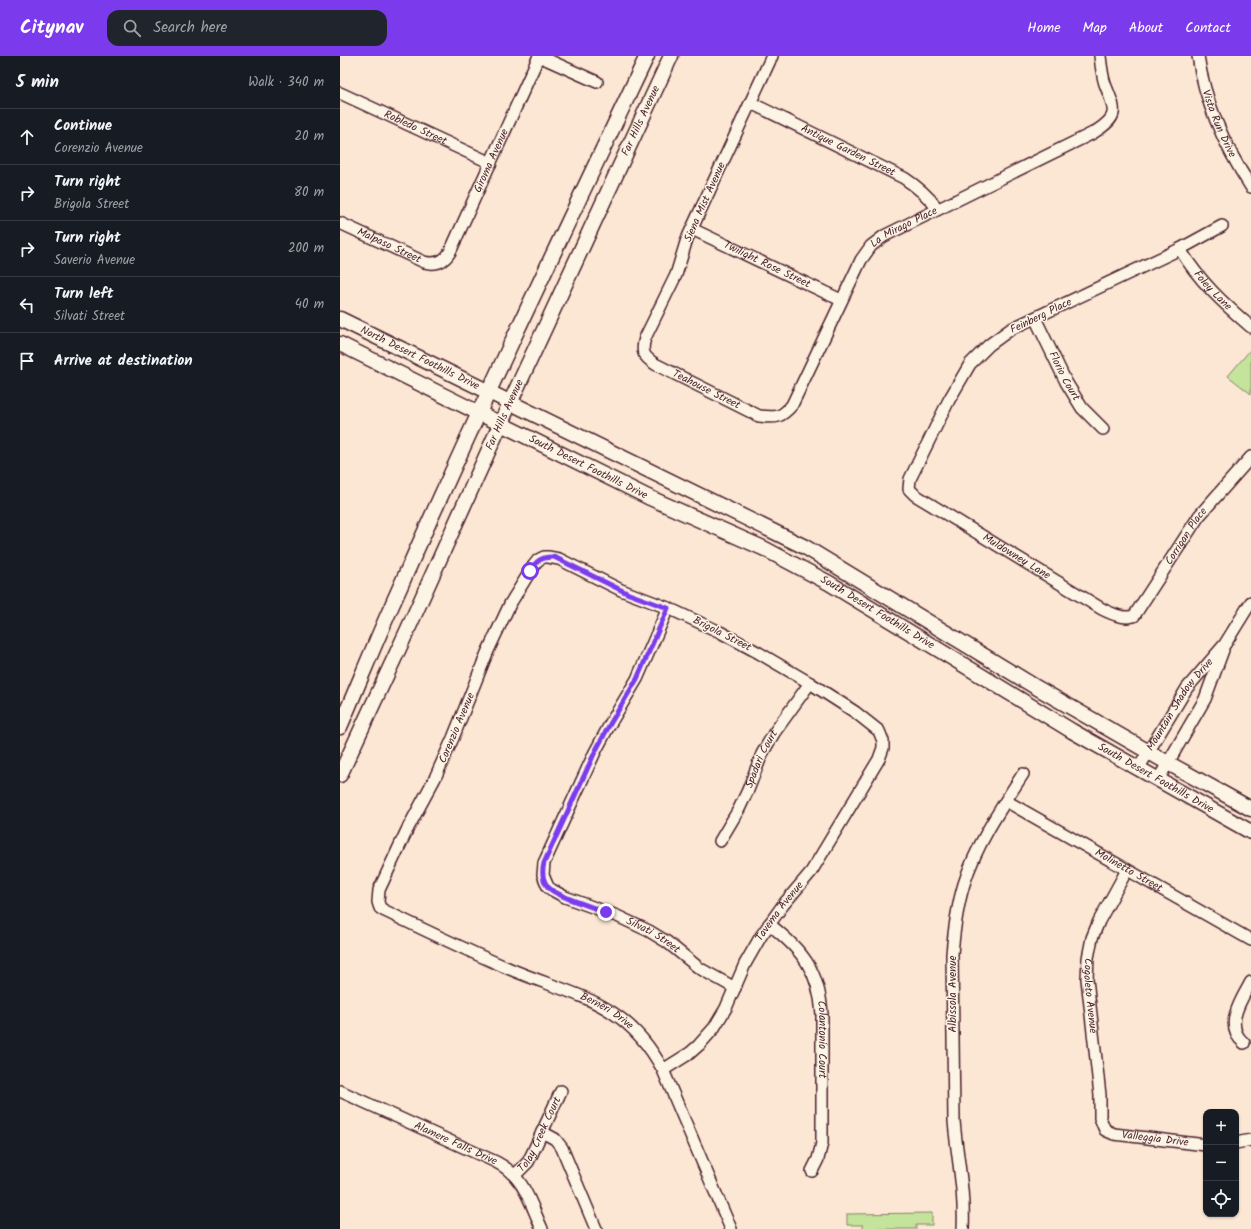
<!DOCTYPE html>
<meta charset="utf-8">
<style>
body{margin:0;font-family:Kalam,sans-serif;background:#20242c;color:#f1f3f6}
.controls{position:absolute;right:12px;bottom:12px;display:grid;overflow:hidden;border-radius:8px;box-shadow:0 1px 3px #0004}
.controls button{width:36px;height:36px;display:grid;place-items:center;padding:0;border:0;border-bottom:1px solid #363941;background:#171b24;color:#f1f3f6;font:20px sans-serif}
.stop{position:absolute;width:12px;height:12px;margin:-9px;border:3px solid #7c3aed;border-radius:50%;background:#fff}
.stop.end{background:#7c3aed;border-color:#fff;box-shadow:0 1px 4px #0008}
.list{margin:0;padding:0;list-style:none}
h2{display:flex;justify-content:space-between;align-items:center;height:52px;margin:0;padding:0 16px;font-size:17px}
h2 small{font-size:13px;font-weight:400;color:#9ea1a6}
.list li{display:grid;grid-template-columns:26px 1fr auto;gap:12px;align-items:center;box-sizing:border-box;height:56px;padding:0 16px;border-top:1px solid #363941}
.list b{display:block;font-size:15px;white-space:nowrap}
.list p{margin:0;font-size:13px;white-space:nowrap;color:#9ea1a6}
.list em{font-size:13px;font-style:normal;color:#9ea1a6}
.icon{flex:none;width:22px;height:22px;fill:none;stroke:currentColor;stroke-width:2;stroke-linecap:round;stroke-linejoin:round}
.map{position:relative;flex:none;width:911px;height:1173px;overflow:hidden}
header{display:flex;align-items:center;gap:24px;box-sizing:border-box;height:56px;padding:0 20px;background:#7c3aed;color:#fff}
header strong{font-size:19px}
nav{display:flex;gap:22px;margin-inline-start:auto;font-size:14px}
.search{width:280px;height:36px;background:#20242c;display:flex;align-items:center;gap:10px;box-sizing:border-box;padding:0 14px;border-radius:12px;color:#9ea1a6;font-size:15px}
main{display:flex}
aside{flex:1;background:#171b24}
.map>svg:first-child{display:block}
</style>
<header>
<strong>Citynav</strong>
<div class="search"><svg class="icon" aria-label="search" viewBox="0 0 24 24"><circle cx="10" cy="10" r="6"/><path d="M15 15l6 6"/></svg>Search here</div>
<nav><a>Home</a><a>Map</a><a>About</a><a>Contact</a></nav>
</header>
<main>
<aside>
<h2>5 min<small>Walk · 340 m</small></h2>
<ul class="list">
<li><svg class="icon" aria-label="ahead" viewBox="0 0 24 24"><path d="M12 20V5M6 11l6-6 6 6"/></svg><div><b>Continue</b><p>Corenzio Avenue</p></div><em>20 m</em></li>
<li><svg class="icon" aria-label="right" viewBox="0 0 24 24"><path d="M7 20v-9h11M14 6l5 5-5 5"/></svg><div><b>Turn right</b><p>Brigola Street</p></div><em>80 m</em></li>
<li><svg class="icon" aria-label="right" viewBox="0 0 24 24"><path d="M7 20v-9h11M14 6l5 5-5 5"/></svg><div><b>Turn right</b><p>Saverio Avenue</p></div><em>200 m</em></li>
<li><svg class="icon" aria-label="left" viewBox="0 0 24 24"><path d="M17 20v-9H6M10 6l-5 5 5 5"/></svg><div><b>Turn left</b><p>Silvati Street</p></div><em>40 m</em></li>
<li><svg class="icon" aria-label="arrive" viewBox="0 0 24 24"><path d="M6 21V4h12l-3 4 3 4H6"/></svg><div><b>Arrive at destination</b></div></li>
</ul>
</aside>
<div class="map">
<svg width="911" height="1173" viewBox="0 0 911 1173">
<rect width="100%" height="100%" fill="#fce7d4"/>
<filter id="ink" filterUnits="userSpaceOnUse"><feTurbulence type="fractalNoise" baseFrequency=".025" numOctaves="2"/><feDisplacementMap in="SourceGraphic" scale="8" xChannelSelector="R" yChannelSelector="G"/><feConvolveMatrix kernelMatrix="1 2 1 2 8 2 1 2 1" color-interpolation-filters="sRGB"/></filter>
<g filter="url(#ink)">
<!-- green -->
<path fill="#c4e49c" stroke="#878264" d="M911,293V338L888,320Z
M592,1157V1169H576V1173H523V1169H507V1158Z"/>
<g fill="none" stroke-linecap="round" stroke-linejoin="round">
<defs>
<g id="minor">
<path d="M199,0L257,26"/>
<path id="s1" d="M432,0L347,183L336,219L305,282C301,296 303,300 315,308L419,360C436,362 441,362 452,349L521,204L531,190L544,180L753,77C781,60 775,54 765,28C762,19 761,9 760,0"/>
<path id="s2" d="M858,0C865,47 885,91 911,131"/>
<path id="s3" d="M0,37L151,107"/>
<path id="s4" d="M411,47L564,122C578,131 588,140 598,153"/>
<path id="s5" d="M0,167L84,206C95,209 104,206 110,196L199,0"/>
<path id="s6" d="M882,170L840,193L671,273L649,289L630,308L609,344L570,423L569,433L575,439L762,553C772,558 783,563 794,560L859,460L911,401"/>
<path id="s7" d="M352,173L501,244"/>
<path id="s8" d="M840,193C858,224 884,248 911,271"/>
<path id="s9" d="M695,262L726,326L742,352L763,373"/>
<path id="s10" d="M328,552L297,623L270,668L255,696L204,807L203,819L208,831L212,834L225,841L277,860L309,875L327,886L359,912L395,932"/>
<path id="s11" d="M798,713L847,632L885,588L911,546"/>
<path d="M818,724L865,643L883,594"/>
<path id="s12" d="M666,745L911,884"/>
<path id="s13" d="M380,785L399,753L408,734L422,698L434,677L470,627"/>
<path id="s14" d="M787,814L759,865L752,882L748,902L747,923L760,1039V1062L765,1074L774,1078L866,1089"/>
<path id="s15" d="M429,868C462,894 479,914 482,958V1087L478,1103L472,1115"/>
<path d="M904,987C883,970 901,944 911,926"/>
<path id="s16" d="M323,1014L350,997L359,989L374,972L386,952L405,908L421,880L443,849L471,816L539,703L543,692V685L539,675L515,656L470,627L419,597L380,576L328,552L281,534L219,503L208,501H204L198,504L194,509L170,548L147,597L113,682L95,722L67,774L39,834L38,846L40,852L45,855C87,875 128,895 170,913C236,941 286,944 323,1014L391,1173"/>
<path id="s17" d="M0,1035L156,1106C184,1120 190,1146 202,1173"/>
<path d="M202,1076L215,1083L222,1092L256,1173"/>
<path d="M896,1087L911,1084"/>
<path id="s18" d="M175,1119L188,1106L192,1098L221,1035"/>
<path d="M623,1173C625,1135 617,1102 614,1065L612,898C614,874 617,851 624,828C636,789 661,752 683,718"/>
</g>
<g id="major">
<path id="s19" d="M0,263L465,491L694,630L828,707L911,753"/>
<path id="s20" d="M0,288L308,441L423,492L489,527L732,675L911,776"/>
<path d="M0,671C19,627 37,582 57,538C137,357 222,179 307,0"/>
<path id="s21" d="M0,719L68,573L170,347L331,0"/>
</g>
</defs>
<!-- minor casing -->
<use href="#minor" stroke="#4a1f2b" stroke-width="14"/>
<!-- major casing -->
<use href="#major" stroke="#4a1f2b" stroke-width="17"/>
<!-- minor -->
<use href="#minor" stroke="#fcf5e5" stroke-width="11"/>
<!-- major -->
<use href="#major" stroke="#fcf5e5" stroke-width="14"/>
</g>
</g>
<g fill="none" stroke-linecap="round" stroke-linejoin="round" filter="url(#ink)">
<!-- route -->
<path stroke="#7c3aed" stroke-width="5" d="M190,515C196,505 202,500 214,501L289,538L328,552L297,623L270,668L255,696L204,807C202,815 202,824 208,831C217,841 253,851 266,856"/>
</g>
<g text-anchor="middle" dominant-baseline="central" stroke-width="3" stroke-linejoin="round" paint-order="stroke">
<!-- street labels -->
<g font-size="11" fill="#4a1f2b" stroke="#fcf5e5">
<text stroke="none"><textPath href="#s21" startOffset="720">Far Hills Avenue</textPath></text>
<text stroke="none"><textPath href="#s2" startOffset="71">Vista Run Drive</textPath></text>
<text stroke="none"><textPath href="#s3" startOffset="83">Robledo Street</textPath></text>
<text stroke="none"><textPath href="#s4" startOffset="108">Antique Garden Street</textPath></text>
<text stroke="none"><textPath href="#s5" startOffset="223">Giroma Avenue</textPath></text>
<text transform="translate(365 146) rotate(-66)">Siena Mist Avenue</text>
<text stroke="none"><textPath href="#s1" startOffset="710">La Mirago Place</textPath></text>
<text stroke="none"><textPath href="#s5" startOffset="54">Malpaso Street</textPath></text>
<text stroke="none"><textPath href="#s7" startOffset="83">Twilight Rose Street</textPath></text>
<text stroke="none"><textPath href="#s8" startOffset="53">Foley Lane</textPath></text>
<text transform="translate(701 260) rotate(-26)">Feinberg Place</text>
<text stroke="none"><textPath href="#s19" startOffset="89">North Desert Foothills Drive</textPath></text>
<text stroke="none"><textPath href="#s9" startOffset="65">Florio Court</textPath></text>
<text stroke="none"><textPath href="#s1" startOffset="398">Teahouse Street</textPath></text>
<text stroke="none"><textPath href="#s21" startOffset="396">Far Hills Avenue</textPath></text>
<text stroke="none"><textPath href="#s20" startOffset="277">South Desert Foothills Drive</textPath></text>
<text stroke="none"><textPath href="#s6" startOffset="785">Corrigan Place</textPath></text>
<text stroke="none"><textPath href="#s6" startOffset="556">Muldowney Lane</textPath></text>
<text stroke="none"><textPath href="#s20" startOffset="601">South Desert Foothills Drive</textPath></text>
<text transform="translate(382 578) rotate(27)">Brigola Street</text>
<text stroke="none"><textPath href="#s11" startOffset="77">Mountain Shadow Drive</textPath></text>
<text transform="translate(117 672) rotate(-67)">Corenzio Avenue</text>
<text stroke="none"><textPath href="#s13" startOffset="92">Spadari Court</textPath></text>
<text stroke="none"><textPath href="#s20" startOffset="925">South Desert Foothills Drive</textPath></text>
<text stroke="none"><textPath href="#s12" startOffset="141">Molinetto Street</textPath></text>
<text stroke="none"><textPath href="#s16" startOffset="201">Tavema Avenue</textPath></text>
<text stroke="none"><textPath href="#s10" startOffset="425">Silvati Street</textPath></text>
<text transform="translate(613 938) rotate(-90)">Albissola Avenue</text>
<text stroke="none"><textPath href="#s14" startOffset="135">Cogoleto Avenue</textPath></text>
<text stroke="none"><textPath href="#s16" startOffset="1434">Berneri Drive</textPath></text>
<text stroke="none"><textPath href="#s15" startOffset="134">Colantonio Court</textPath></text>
<text stroke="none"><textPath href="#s18" startOffset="48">Tolay Creek Court</textPath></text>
<text stroke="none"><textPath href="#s14" startOffset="322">Valleggia Drive</textPath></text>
<text stroke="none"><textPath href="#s17" startOffset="127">Alamere Falls Drive</textPath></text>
</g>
</g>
</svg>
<div class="controls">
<button>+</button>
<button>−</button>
<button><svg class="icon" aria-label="locate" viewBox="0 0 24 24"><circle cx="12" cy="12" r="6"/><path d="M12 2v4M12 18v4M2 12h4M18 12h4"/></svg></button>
</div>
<div class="stop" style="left:190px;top:515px"></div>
<div class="stop end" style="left:266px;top:856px"></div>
</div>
</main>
